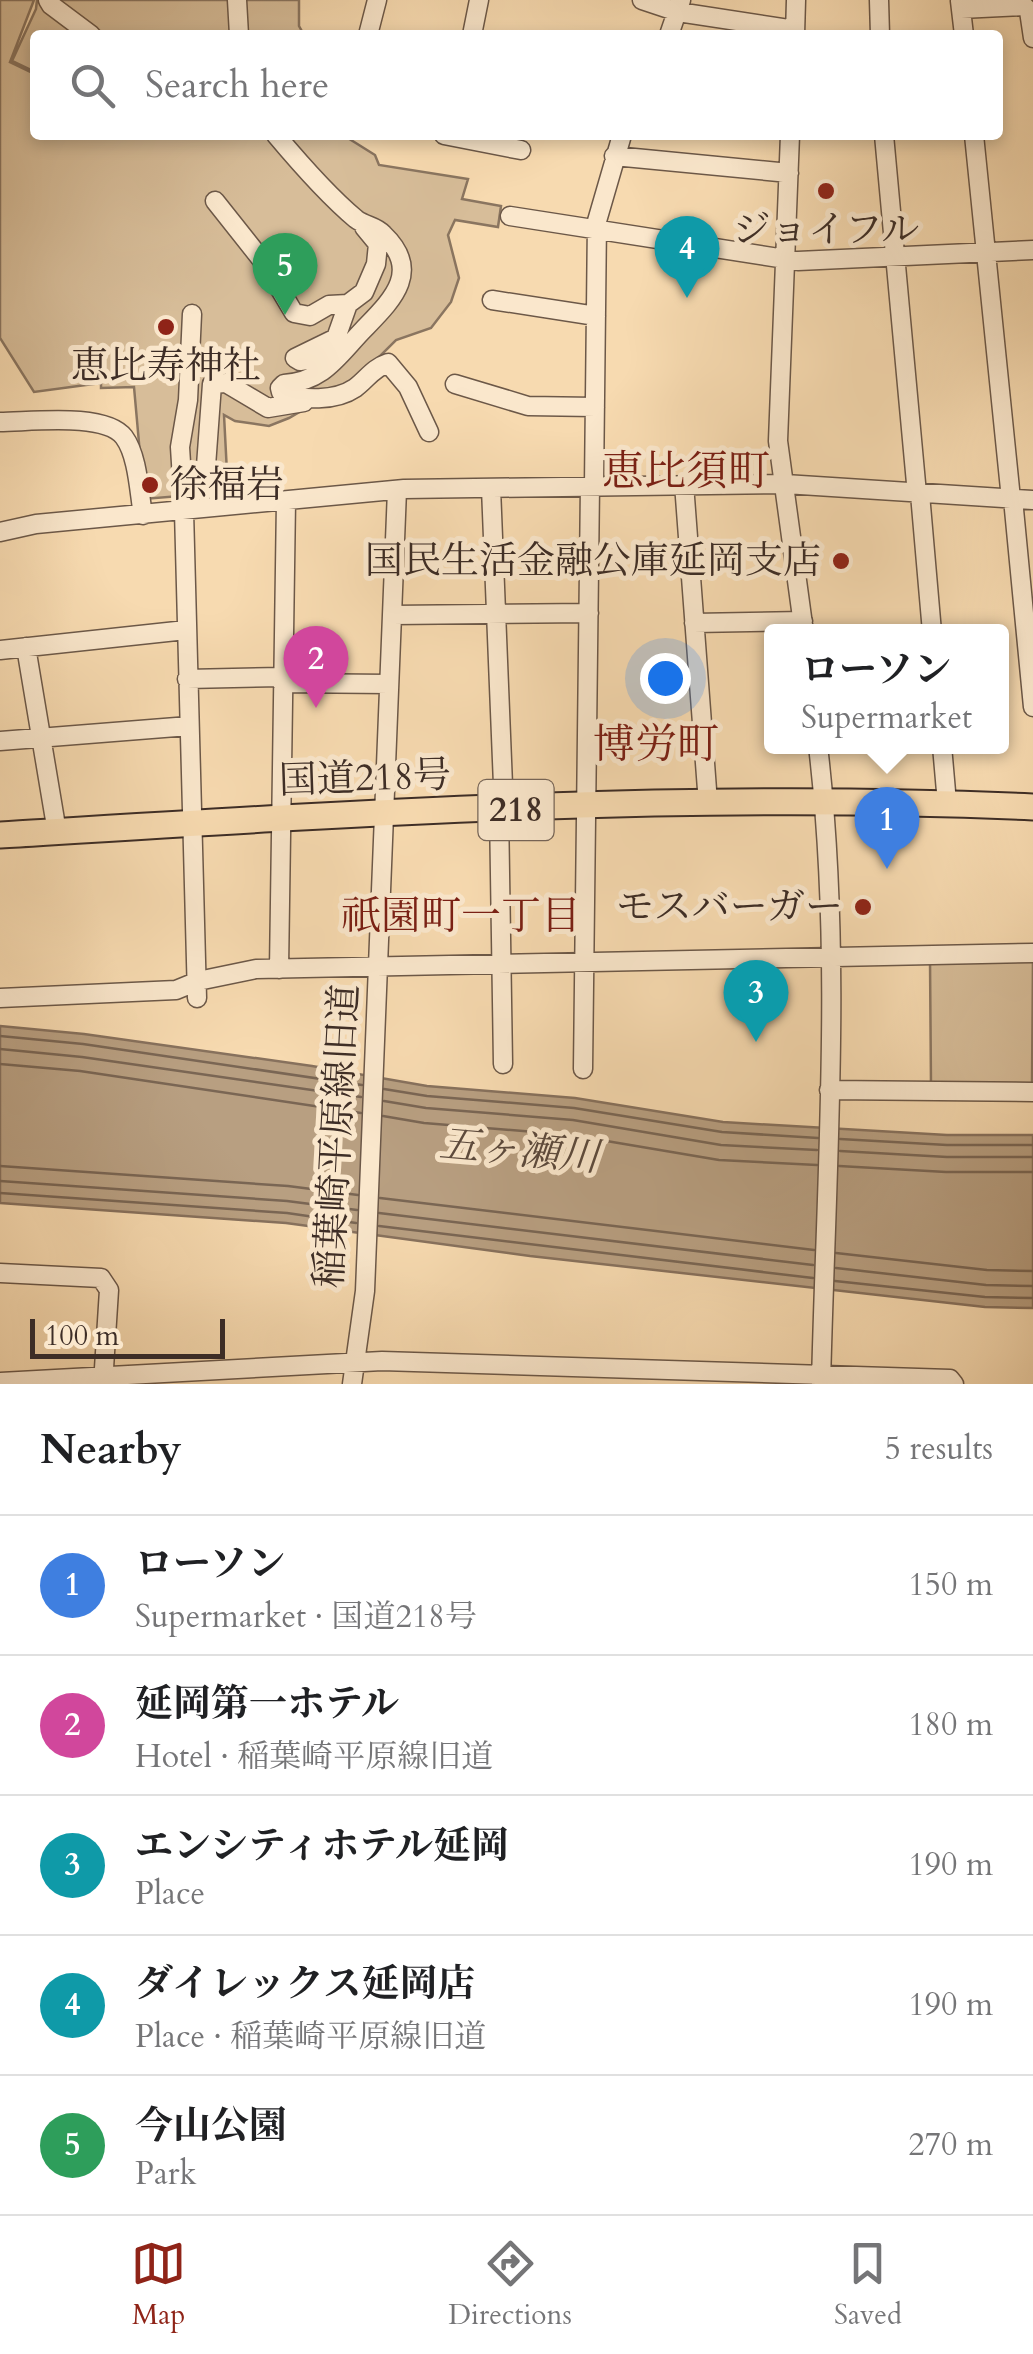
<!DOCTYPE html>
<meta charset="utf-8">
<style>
body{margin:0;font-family:Cardo,"Noto Serif JP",serif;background:#f2f2f2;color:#202124}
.scale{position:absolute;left:30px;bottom:25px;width:195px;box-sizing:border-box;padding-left:10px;border:5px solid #3d2d26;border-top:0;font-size:28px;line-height:35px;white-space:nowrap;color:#3d2d26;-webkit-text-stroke:8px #fae7cc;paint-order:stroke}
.you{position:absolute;left:665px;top:678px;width:35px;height:35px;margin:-25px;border:8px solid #fff;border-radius:50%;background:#1a73e8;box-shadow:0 0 0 15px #1a73e833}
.badge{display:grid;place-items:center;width:65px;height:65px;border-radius:50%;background:#8f2418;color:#fff;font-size:32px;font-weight:700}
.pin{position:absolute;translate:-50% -82px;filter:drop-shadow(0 2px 5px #0008)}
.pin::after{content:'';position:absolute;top:52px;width:35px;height:30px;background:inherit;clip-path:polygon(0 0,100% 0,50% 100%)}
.popup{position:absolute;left:764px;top:624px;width:245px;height:130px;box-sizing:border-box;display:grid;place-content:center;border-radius:10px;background:#fff;filter:drop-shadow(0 2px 8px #0005);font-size:32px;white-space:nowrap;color:#757577}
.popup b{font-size:38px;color:#202124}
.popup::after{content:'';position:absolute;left:50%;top:100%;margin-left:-20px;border:20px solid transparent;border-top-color:#fff}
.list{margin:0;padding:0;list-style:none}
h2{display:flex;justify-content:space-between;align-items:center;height:130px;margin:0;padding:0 40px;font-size:42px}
h2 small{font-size:32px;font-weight:400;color:#757577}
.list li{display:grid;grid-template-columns:65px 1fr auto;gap:30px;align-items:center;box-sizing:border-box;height:140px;padding:0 40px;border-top:2px solid #e0e0e0}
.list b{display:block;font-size:38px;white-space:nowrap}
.list p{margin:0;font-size:32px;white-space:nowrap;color:#757577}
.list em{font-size:32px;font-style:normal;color:#757577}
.icon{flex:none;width:55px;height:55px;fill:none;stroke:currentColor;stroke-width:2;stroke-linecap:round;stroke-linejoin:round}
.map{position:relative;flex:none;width:1033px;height:1384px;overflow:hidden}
.search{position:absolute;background:#fff;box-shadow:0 5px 15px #0003;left:30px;right:30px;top:30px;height:110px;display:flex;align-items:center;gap:25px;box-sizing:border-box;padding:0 35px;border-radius:10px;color:#757577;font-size:38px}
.sheet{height:830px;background:#fff}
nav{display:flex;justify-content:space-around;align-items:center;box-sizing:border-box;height:140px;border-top:2px solid #e0e0e0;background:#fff;font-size:28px;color:#757577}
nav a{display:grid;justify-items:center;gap:5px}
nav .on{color:#8f2418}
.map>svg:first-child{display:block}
</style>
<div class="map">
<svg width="1033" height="1384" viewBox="0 0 1033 1384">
<rect width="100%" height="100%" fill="#f7dab0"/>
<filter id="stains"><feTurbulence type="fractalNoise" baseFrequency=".002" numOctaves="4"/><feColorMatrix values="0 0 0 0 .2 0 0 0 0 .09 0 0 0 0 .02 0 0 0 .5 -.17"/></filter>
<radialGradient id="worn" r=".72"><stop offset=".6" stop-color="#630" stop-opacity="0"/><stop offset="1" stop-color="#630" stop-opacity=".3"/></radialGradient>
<!-- green -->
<path fill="#d7bd99" stroke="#8a7560" stroke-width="2.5" d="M0,0H34L10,62L35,74V135H343L375,155L379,165L468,179L462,199L501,206L498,227L455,220L448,235L459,278L451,302L431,328L396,340L359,377L289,418L269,426L235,421L224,415L228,492L144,499L134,387L101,388V383L34,392L0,338Z
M37,0H299V26L304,35H35V72L12,61L36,9Z
M1033,957L1032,1083L931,1086L930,960Z"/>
<!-- water -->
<path fill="#b89f81" stroke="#87715d" stroke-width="2.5" d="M0,1026L84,1034L312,1066L427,1086L575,1098L723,1122L947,1135H1033V1308L985,1307L530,1256L286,1223L0,1203Z"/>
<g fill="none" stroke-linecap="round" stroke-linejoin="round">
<!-- shore -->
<path stroke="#7a6654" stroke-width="2.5" d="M0,1036L83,1044L362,1085
M0,1049L82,1057L361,1097
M0,1064L80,1071L361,1113
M384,1089L427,1096L574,1108L722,1132L818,1138
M384,1101L426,1108L573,1120L721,1145L817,1150
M383,1116L424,1123L571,1135L719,1160L817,1165
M840,1139L947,1145H1033
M840,1151L947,1157H1033
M0,1166L288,1186L358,1195
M839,1166L946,1172H1033
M0,1181L287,1201L357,1210
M0,1193L287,1213L356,1223
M380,1198L814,1250
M379,1213L813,1265
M379,1226L813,1278
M836,1253L987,1270L1033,1271
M836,1268L986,1285L1033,1286
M835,1281L985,1297L1033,1298"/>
<defs>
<path id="minor" d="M48,0L51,5L91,35
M237,0L239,35
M642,0L678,12L795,30
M879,0L880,35
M960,1L964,35
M961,9L1024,6L1029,11L1033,38
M368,35L377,0
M472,35L479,0
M669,35L681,0
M795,35L796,0
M276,135C297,160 332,199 356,219C365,226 376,226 383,234C423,272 391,301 363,330C337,357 324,381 284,384L280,388L281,392C302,401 336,401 355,388C367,379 373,368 388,363L408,387L429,432
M444,135L521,150
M790,135L778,441L804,632
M884,135L917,494
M974,135L1011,499
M614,156L789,173
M215,201L265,264L294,313L310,316L329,305L348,304
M510,216L798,261L1033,250
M492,300L596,316
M192,314L188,400L180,447L184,511L197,998
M336,355L300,361L295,358L336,338L348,304L364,292L376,264L378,244L364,227
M455,384L528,406L595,407
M0,422C29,422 105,412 124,437C138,456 139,492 143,515
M182,477L198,476L206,466L212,384L226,383L268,408L304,402
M684,484L708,803
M594,485L597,221L622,135
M491,488L504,810
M920,494L932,632
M1013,499L1033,707
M0,532L36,524L404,489L785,484L1033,500
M393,615L589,613
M694,623L803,621
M26,647L57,832
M0,650L186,630
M187,679L282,677
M282,683L389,684
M0,741L189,726
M818,746C843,957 826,1172 821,1384
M942,746L947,803
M499,810L503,1064
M279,969L286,501
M0,998L176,990L198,981L256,969L1033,953
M583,1069L590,485
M829,1090L1033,1092
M0,1273L101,1278L109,1290L103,1384
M0,1382L382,1361L950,1379L954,1384
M352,1384L365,1291L397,490"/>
<path id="highway" d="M0,835C343,814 689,791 1033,807"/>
</defs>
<!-- minor casing -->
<use href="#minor" stroke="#6c5848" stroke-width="21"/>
<!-- highway casing -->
<use href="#highway" stroke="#3d2d26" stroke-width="29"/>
<!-- minor -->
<use href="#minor" stroke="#fae7cc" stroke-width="18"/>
<!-- highway -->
<use href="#highway" stroke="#f7dab0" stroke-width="25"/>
</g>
<!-- markers -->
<g fill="#8f2418" stroke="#fae7cc" stroke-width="4">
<circle cx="826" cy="191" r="10"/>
<circle cx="166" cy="327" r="10"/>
<circle cx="150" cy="485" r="10"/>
<circle cx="841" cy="561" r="10"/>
<circle cx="863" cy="907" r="10"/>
</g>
<g text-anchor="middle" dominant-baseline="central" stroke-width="10" stroke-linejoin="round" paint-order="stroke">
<!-- shield labels -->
<rect fill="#fae7cc" stroke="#766558" stroke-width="2.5" x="478.5" y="780" width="75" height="60" rx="8"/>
<g font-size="35" font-weight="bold" fill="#3d2d26">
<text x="516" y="810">218</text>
</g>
<!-- poi labels -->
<g font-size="38" fill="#3d2d26" stroke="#fae7cc">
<text x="826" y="230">ジョイフル</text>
<text x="166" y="366">恵比寿神社</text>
<text x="170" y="485" text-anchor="start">徐福岩</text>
<text x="821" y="561" text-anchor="end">国民生活金融公庫延岡支店</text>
<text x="843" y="907" text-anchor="end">モスバーガー</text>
</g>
<!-- street labels -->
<g font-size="38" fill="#3d2d26" stroke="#fae7cc">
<text transform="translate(365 778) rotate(-2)">国道218号</text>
<text transform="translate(337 1136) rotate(-87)">稲葉崎平原線旧道</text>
</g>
<!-- neighbourhood labels -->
<g font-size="40" fill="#7a1f14" stroke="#fae7cc">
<text x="461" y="916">祇園町一丁目</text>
</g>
<!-- water labels -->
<g font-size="40" font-style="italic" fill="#5c4a3d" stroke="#fae7cc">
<text transform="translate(519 1151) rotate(5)">五ヶ瀬川</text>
</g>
<!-- quarter labels -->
<g font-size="42" fill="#7a1f14" stroke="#fae7cc">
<text x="686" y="471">恵比須町</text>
<text x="656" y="744">博労町</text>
</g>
</g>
<rect width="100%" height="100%" filter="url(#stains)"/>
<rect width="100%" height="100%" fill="url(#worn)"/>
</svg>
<div class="scale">100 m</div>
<div class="you"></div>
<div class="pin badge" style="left:887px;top:869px;background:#3f7fe0">1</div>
<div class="popup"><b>ローソン</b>Supermarket</div>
<div class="pin badge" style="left:316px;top:708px;background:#d1479c">2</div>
<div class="pin badge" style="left:756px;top:1042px;background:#0f9aa8">3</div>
<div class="pin badge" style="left:687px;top:298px;background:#0f9aa8">4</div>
<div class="pin badge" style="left:285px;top:315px;background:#2e9e5b">5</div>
<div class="search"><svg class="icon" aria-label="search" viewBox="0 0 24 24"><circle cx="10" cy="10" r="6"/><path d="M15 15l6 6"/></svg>Search here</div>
</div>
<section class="sheet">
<h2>Nearby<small>5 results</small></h2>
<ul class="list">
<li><span class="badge" style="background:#3f7fe0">1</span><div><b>ローソン</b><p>Supermarket · 国道218号</p></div><em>150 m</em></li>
<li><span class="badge" style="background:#d1479c">2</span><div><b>延岡第一ホテル</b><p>Hotel · 稲葉崎平原線旧道</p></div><em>180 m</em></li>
<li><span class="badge" style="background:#0f9aa8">3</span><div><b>エンシティホテル延岡</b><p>Place</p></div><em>190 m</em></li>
<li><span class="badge" style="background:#0f9aa8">4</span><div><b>ダイレックス延岡店</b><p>Place · 稲葉崎平原線旧道</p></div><em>190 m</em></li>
<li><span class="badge" style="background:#2e9e5b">5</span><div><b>今山公園</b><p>Park</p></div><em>270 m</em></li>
</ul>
</section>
<nav>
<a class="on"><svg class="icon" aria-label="map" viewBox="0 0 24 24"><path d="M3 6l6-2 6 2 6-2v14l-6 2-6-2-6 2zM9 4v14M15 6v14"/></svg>Map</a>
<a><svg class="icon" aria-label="directions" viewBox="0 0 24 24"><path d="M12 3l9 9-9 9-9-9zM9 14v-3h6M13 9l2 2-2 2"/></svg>Directions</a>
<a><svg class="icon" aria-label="saved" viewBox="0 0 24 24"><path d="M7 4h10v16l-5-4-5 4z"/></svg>Saved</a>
</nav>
